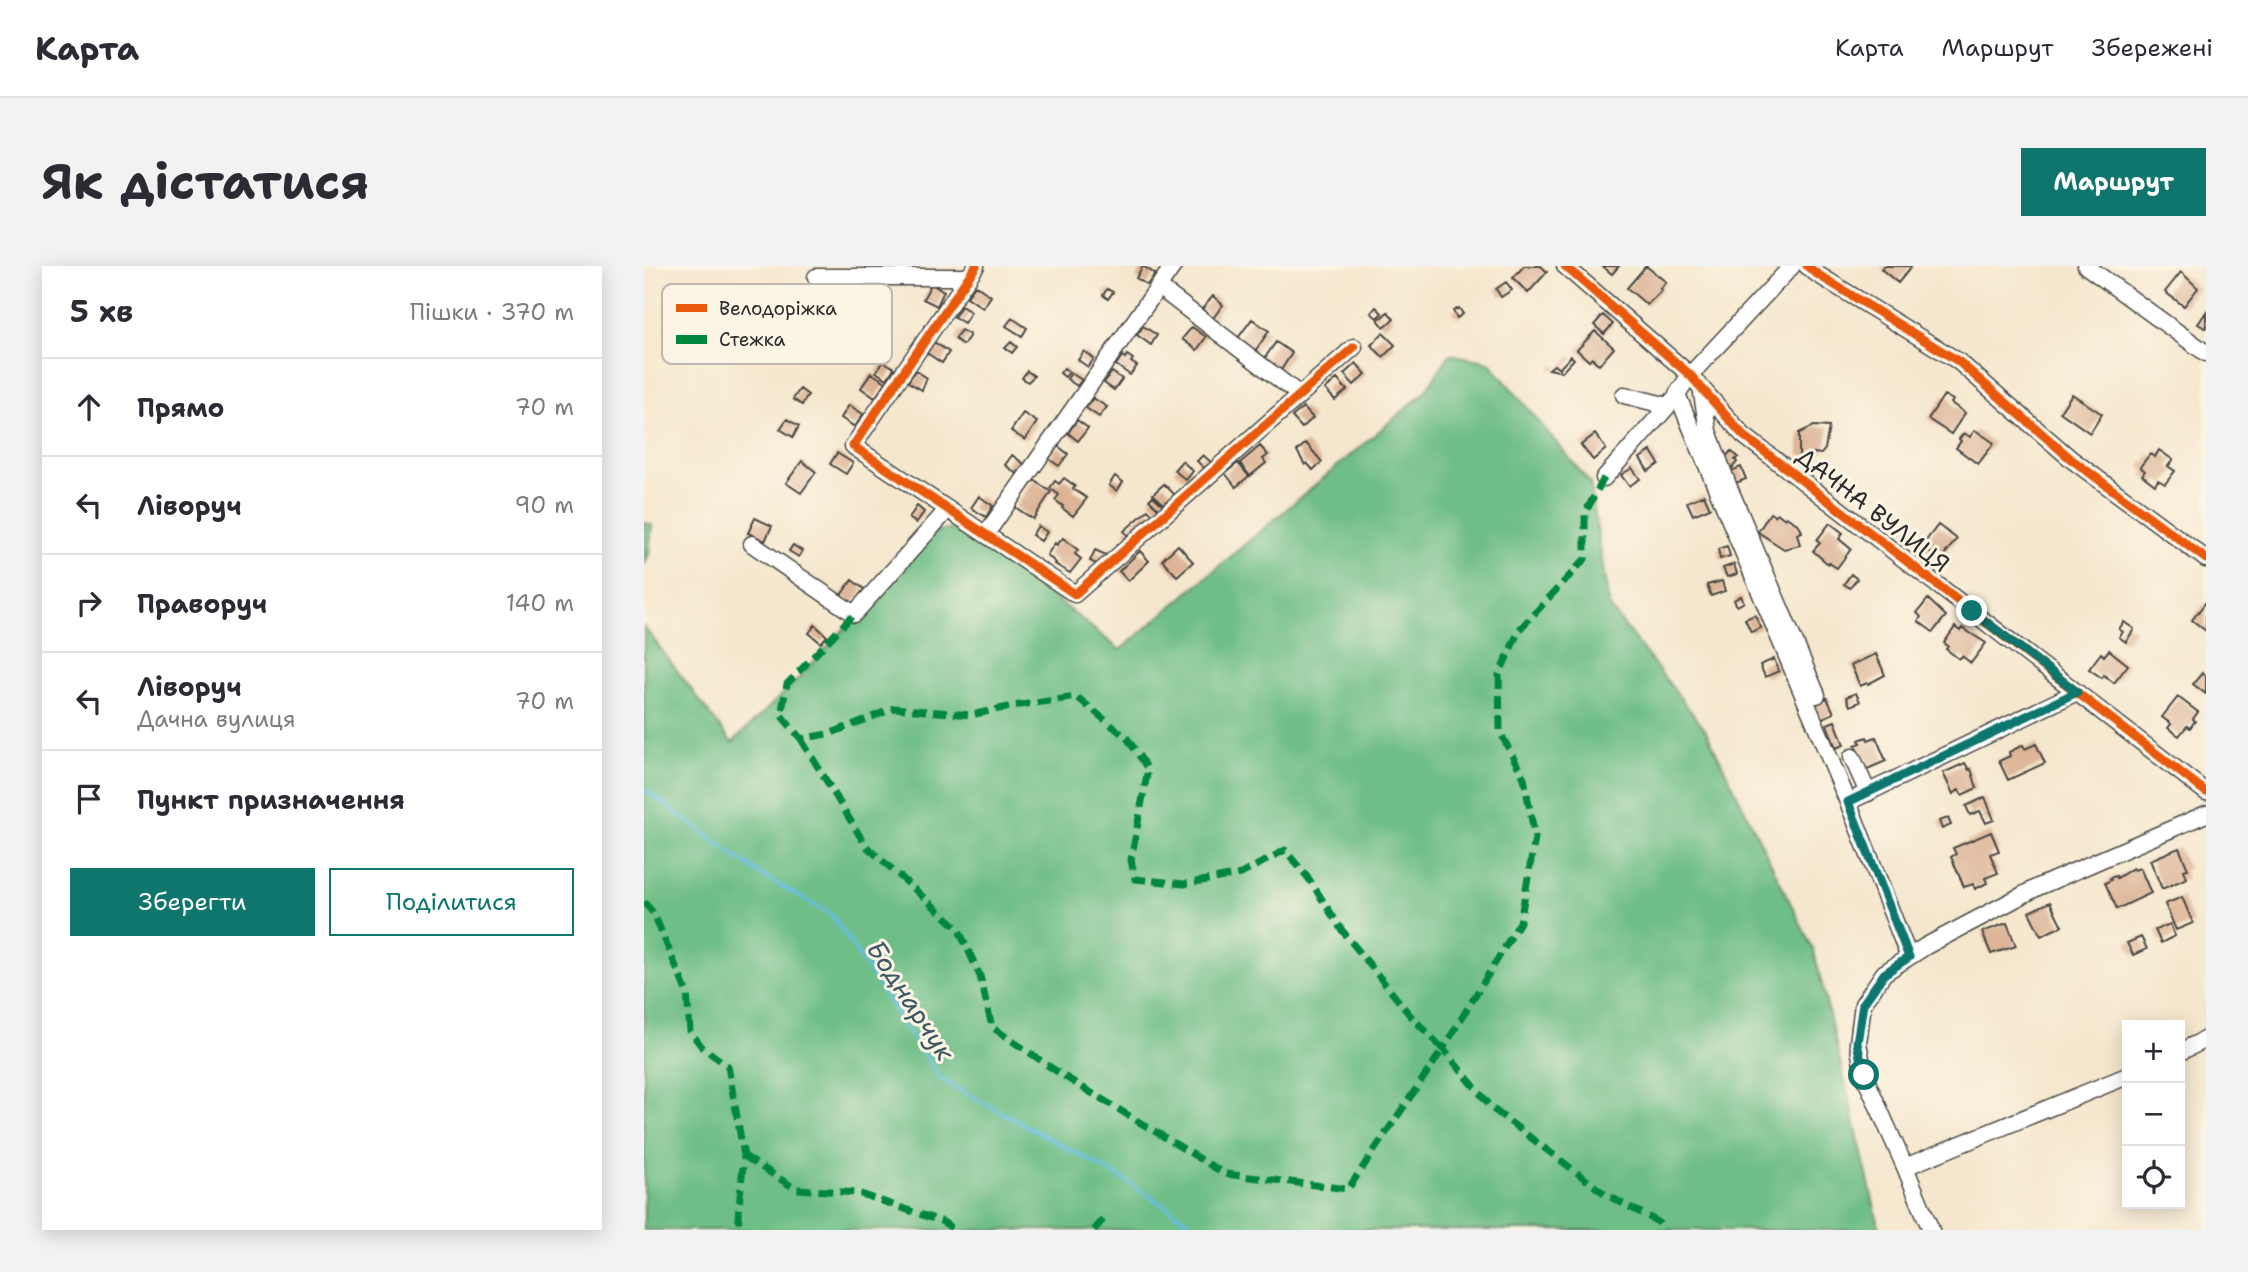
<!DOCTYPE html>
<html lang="uk">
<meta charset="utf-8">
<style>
body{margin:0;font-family:"Shantell Sans",sans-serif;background:#f2f2f3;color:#2b2b33}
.controls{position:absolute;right:21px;bottom:21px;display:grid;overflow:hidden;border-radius:0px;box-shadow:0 4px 18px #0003}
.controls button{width:63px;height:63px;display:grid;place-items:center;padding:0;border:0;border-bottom:2px solid #e1e1e2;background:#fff;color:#2b2b33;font:35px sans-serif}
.stop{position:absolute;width:21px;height:21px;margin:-16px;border:5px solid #0f766e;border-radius:50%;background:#fff}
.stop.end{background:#0f766e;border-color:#fff;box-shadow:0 2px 7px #0008}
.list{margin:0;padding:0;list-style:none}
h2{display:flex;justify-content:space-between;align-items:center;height:91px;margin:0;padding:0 28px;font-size:30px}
h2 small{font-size:23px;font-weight:400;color:#7c7c81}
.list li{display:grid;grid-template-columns:46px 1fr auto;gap:21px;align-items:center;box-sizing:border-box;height:98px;padding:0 28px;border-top:2px solid #e1e1e2}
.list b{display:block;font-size:26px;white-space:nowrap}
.list p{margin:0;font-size:23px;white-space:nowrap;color:#7c7c81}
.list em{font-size:23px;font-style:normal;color:#7c7c81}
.actions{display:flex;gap:14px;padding:21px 28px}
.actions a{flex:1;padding:16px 0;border:2px solid #0f766e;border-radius:0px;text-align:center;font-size:24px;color:#0f766e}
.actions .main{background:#0f766e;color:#fff}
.icon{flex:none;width:38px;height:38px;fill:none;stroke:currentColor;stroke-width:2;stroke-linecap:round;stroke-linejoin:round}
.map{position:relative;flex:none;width:1562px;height:964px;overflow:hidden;border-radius:0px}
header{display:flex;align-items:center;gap:42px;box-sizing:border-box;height:98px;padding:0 35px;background:#fff;border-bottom:2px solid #e1e1e2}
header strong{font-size:33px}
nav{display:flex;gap:38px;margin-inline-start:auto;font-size:24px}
.intro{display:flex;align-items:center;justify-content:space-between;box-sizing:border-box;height:168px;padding:0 42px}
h1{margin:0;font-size:49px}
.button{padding:18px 32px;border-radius:0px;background:#0f766e;color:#fff;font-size:24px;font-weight:700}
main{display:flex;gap:42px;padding:0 42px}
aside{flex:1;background:#fff;border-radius:0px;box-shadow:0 4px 18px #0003}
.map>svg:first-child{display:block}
</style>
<header>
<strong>Карта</strong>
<nav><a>Карта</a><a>Маршрут</a><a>Збережені</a></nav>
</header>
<div class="intro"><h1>Як дістатися</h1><a class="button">Маршрут</a></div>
<main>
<aside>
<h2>5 хв<small>Пішки · 370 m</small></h2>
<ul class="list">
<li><svg class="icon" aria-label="ahead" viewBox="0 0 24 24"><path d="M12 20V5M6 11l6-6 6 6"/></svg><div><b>Прямо</b></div><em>70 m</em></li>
<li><svg class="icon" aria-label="left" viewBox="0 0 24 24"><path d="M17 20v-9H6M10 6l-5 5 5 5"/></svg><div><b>Ліворуч</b></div><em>90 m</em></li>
<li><svg class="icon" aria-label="right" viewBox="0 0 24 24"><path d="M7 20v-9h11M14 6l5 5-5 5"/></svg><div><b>Праворуч</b></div><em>140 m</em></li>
<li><svg class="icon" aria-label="left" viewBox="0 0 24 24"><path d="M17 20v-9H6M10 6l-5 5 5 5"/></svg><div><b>Ліворуч</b><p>Дачна вулиця</p></div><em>70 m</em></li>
<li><svg class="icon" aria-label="arrive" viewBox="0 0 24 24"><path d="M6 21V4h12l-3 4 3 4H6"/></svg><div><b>Пункт призначення</b></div></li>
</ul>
<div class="actions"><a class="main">Зберегти</a><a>Поділитися</a></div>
</aside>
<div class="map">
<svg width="1562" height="964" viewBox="0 0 1562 964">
<rect width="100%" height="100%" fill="#fcf5e5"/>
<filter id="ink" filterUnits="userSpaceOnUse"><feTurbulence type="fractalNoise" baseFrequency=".0143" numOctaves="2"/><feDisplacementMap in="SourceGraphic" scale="14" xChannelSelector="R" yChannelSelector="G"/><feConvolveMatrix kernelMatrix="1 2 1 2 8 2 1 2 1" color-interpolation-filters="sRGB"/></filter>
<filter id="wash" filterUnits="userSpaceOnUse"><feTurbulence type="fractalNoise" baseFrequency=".00686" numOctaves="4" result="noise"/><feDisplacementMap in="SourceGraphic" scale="28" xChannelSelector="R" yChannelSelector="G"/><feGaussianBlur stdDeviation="1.57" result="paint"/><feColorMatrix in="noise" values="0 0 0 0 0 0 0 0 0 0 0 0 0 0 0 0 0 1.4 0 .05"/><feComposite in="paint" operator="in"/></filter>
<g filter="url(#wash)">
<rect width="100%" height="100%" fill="#f5e7cd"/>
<!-- forest -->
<path fill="#6fbe87" stroke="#4d7459" stroke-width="2" d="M806,88L845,96L946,217L965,340L1062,465L1170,685L1236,964H0V361L88,477L152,415L290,265L322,262L476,384L780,127Z
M0,256L8,259L5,289L0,299Z"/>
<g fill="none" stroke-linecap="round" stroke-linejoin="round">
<!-- stream -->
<path stroke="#64bee1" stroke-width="3.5" d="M0,523L116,608L188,649L296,813L474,910L558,964"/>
</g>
<g id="blocks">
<!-- building -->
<path fill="#ddb496" d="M499,0L511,8L503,19L492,12Z
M880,0H897L903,6L884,27L869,12Z
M958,0H975L968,8Z
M1002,0L1022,16L1016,23L1018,24L1003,39L983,22Z
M1240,0H1268L1254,17L1237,3Z
M1537,6L1554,22L1540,40L1521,26Z
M862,16L868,24L857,31L852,23Z
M287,18L300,25L293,40L279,33Z
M331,19L347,30L339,42L323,31Z
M463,23L469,26L464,33L459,29Z
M569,30L579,39L569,52L558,43Z
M317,40L327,46L320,57L310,51Z
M732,41L738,47L733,52L727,47Z
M815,42L819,48L813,52L809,45Z
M744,46L750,53L740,61L734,54Z
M1562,46V61L1561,62L1554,58Z
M959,49L969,58L960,68L950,59Z
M368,52L383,62L378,70L362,60Z
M608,53L625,65L611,85L594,72Z
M499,60L513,69L507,79L493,69Z
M548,61L562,71L553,84L538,73Z
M317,64L326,69L319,79L311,73Z
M951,65L970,82L955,99L948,92L945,95L933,84Z
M739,67L751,79L739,91L727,79Z
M290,76L305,86L298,97L283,87Z
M367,76L373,81L368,87L361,82Z
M632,76L648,87L637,104L620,93Z
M440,85L450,93L444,101L434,94Z
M483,89L489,93L487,96L493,100L486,109L472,99L478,90L481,92Z
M927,90L930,93L918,106L905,103L910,99L915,103Z
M239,95L250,102L243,113L232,106Z
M712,97L722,108L710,119L700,108Z
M420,102L425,106L421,111L416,107Z
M271,104L283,112L278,124L264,116Z
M383,105L390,110L384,116L378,112Z
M468,106L478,113L470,124L460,117Z
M227,107L242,116L231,132L217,122Z
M427,107L438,114L433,120L423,113Z
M693,113L703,124L691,134L681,123Z
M156,123L164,129L158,139L149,133Z
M1428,128L1458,148L1446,167L1416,146Z
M1300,129L1309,134L1307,137L1321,147L1307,168L1284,153Z
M449,132L463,141L455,151L442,142Z
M205,139L219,148L211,161L197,152Z
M659,141L669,152L658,162L648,151Z
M379,147L393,156L381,174L367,165Z
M143,153L155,160L149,171L136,163Z
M433,154L444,162L434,175L424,167Z
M1170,160L1185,161L1181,183L1177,188L1169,187L1163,190H1155V167Z
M1331,164L1350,177L1334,198L1312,182L1317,175L1315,173L1320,167L1326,171Z
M951,168L962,183L949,194L937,179Z
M662,177L678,196L669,204L663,197L661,199L653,185Z
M414,180L424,188L415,200L405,193Z
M616,180L624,189L619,193L622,197L606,210L596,197Z
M1515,184L1529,194L1524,200L1531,205L1521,218L1514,214L1511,219L1498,209L1501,205L1496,201L1506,188L1511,191Z
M1007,185L1015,198L1004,205L996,192Z
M1087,185L1094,191L1091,194L1093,196L1088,202L1079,194Z
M193,187L209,197L202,208L186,198Z
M368,189L380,198L373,208L361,199Z
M559,189L568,197L562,204L553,195Z
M158,195L172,206L157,227L142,217Z
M538,195L549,205L542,214L530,204Z
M594,197L605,210L592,221L581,207Z
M1097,201L1102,213L1092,217L1087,205Z
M988,202L996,213L985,220L977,209Z
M471,210L479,216L473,225L465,219Z
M420,212L431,220L429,223L443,232L429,250L418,242L419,240L411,234L415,229L406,222L411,215L415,218Z
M390,214L407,226L389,253L371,241Z
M520,218L532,230L522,240L509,228Z
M1060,229L1066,242L1049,249L1043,236Z
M335,230L349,240L342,251L327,242Z
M509,230L521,241L517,245L505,234Z
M273,240L280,246L272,257L265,252Z
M504,244L511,251L486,272L480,265Z
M1126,247L1131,250L1133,247L1141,253L1142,251L1155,259L1158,266L1153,268L1156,279L1140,283L1114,266Z
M111,252L128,260L121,275L104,267Z
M1186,257L1199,267L1195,273L1207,283L1193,302L1185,297L1184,298L1169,285L1176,277L1173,274Z
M1294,259L1313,273L1296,294L1278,280Z
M394,260L403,266L397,275L388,269Z
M419,272L434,284L431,288L437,293L426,307L411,298L412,297L403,289L411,277L413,279Z
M149,279L158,285L155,291L145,285Z
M534,279L549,296L533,310L518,294Z
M1083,280L1086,290L1076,293L1074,283Z
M451,284L462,289L457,300L446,295Z
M496,285L505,295L484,315L475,305Z
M1090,298L1093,308L1083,311L1079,302Z
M1207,308L1213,313L1206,322L1200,318Z
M208,314L220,323L209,338L197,329Z
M1078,315L1081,325L1067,330L1063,319Z
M1097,330L1100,336L1093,340L1090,334Z
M1284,333L1302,350L1289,366L1274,355L1277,351L1273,347Z
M1562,336V365L1548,354Z
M1111,349L1117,362L1107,366L1101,353Z
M1480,356L1490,363L1482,376L1475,371L1479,366L1475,363Z
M171,359L183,370L177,377L165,367Z
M1311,361L1316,365L1318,362L1342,377L1327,397L1318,390L1315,393L1302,383L1304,380L1300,377Z
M1465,384L1484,399L1470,417L1460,409L1458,412L1445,403L1457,387L1460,390Z
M1232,388L1241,409L1224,418L1223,417L1216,420L1207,399Z
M1130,393L1135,405L1121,411L1116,399Z
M1558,407L1562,410V428L1549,418Z
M1212,427L1216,436L1206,440L1202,431Z
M1534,431L1554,446L1549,453L1551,455L1546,462L1543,460L1535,470L1524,462L1527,458L1518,451Z
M1183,432L1190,447L1177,453L1169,438Z
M1191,455L1200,479L1192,482L1183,458Z
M1223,471L1224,474L1232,471L1242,495L1221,504L1211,479L1217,477L1215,474Z
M1392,478L1401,497L1364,514L1355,495L1366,490L1365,486L1379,479L1381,483Z
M1321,497L1325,504L1327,503L1333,522L1318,529L1315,524L1309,528L1299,507Z
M1341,531L1350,554L1342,557L1336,545L1326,549L1322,540Z
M1304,552L1307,559L1298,563L1295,555Z
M1347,566L1355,585L1346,588L1354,607L1341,612L1343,617L1331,623L1329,618L1320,621L1307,591L1312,588L1309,582Z
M1535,582L1544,603L1540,604L1543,612L1518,623L1506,594Z
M1489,602L1490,604L1496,602L1507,627L1473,643L1461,617L1467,614L1466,612L1472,610L1473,612Z
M1538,631L1549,657L1532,664L1521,638Z
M1406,636L1418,660L1397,670L1385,646Z
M1363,657L1372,680L1347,688L1338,666Z
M1526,658L1531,670L1517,677L1511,664Z
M1497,671L1503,683L1489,689L1483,677Z"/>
</g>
</g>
<g filter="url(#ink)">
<use href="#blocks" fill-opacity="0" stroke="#494743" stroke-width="2"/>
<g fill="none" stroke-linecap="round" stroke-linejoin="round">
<defs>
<path id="minor" d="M332,0L209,180L431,328L710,81
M921,0L1046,109L1099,169L1562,526
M1148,0L1046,109L1033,128L1204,536
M1163,0L1173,8L1314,95L1427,193L1562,293
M1442,0L1562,87
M172,11H325
M516,22L656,129
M1057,121L1064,165L1084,219L1173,429
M980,129L1024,140L1029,134
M960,212L1024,140
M342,268L529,0
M108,278L210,348L304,243
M1208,491L1224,527
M1265,691L1204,536L1433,426
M1536,786L1562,773
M1483,810L1261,901L1220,809L1214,777L1219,738L1240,707L1282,680L1394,621L1562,548
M1261,901L1287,964"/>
</defs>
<!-- minor casing -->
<use href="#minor" stroke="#494743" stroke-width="19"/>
<!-- minor -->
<use href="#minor" stroke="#fff" stroke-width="16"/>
<!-- quiet -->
<path stroke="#00873e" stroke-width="7" stroke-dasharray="14 7" stroke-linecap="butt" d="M960,212L941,247V293L875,364L855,409L856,466L880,512L891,572L876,656L799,783L849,843L961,928L1014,956L1020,964
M157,473L222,580L314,662L336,710L348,761L418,809L581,908L704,923L799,783L765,748L697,663L665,613L641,584L597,608L540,618L491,613L487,594L504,503L483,472L433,431L369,440L327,449L250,442L188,467L157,473L137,449L143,418L210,348
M0,636L10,648L43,727L46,765L58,781L84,800L100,890L94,950L96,964
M100,890L152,923L214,927L299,956L311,964
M450,964L463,949"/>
<defs>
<path id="cycleway" d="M332,0L209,180L431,328L710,81
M921,0L1046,109L1099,169L1562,526
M1163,0L1173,8L1314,95L1427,193L1562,293"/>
</defs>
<!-- cycleway casing -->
<use href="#cycleway" stroke="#fcf5e5" stroke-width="13"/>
<!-- cycleway -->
<use href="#cycleway" stroke="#e8590c" stroke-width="9"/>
</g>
</g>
<g fill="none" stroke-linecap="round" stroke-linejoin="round" filter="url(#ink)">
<!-- route -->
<path stroke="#0f766e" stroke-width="9" d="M1220,809L1213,777L1219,738L1240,708L1265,691L1204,536L1433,426L1328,345"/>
</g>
<g text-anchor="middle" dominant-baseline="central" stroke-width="6" stroke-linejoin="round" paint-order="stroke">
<!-- street labels -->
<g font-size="24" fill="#2b2b2b" stroke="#fcf5e5">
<text transform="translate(1229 244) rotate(38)">ДАЧНА ВУЛИЦЯ</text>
</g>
<!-- water labels -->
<g font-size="26" font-style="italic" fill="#3c5762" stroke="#fcf5e5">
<text transform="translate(267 734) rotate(57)">Боднарчук</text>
</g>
</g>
<!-- legend -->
<rect x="18" y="18" width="230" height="80" rx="10" fill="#fcf5e5" stroke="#bdb8ad" stroke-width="2"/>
<rect x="32" y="38" width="31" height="8" fill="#e8590c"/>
<rect x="32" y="69" width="31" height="9" fill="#00873e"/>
<g font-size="19" fill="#2b2b2b">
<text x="75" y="49">Велодоріжка</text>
<text x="75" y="80">Стежка</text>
</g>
</svg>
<div class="controls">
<button>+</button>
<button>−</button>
<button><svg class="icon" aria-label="locate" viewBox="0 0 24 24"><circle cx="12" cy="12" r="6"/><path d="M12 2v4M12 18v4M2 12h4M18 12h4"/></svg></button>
</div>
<div class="stop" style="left:1220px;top:809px"></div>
<div class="stop end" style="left:1328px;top:345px"></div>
</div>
</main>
